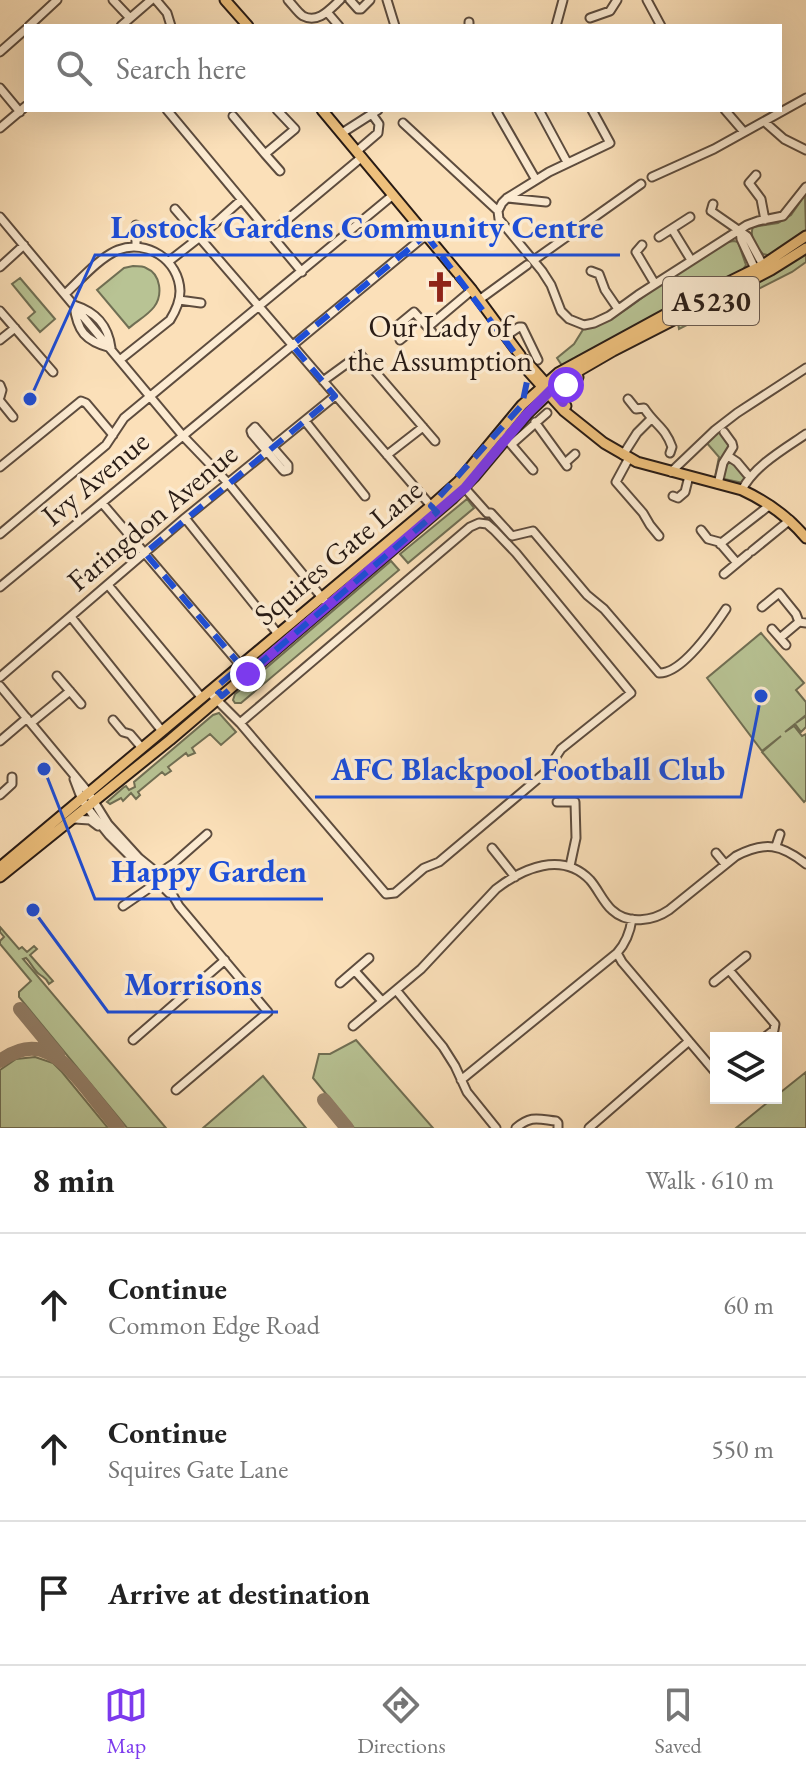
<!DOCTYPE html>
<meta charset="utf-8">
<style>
body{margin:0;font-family:"EB Garamond",serif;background:#f2f2f2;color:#222}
.controls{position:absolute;right:24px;bottom:24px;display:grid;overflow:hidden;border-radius:0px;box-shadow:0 8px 32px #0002}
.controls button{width:72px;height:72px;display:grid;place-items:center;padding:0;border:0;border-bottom:2px solid #e0e0e0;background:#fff;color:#222;font:40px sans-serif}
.stop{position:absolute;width:24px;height:24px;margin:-18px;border:6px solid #7c3aed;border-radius:50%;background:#fff}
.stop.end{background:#7c3aed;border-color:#fff;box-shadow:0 2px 8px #0008}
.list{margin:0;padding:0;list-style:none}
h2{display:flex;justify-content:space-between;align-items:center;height:104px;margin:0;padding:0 32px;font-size:34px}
h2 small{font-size:26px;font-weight:400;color:#767676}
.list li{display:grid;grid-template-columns:52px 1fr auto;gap:24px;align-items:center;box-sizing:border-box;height:144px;padding:0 32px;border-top:2px solid #e0e0e0}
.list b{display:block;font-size:30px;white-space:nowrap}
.list p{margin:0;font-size:26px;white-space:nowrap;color:#767676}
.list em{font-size:26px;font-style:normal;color:#767676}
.icon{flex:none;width:44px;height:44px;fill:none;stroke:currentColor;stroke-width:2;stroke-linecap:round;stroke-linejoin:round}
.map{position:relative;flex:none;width:806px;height:1128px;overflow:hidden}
.search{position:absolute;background:#fff;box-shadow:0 8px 32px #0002;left:24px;right:24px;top:24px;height:88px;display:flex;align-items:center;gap:20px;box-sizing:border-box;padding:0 28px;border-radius:0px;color:#767676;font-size:30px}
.sheet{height:536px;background:#fff}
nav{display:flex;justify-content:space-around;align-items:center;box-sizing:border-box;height:112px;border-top:2px solid #e0e0e0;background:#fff;font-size:22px;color:#767676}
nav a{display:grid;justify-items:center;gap:4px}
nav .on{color:#7c3aed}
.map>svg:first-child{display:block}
</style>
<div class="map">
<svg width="806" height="1128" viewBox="0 0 806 1128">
<rect width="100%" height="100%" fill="#fbe0b9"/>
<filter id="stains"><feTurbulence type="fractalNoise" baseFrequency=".0025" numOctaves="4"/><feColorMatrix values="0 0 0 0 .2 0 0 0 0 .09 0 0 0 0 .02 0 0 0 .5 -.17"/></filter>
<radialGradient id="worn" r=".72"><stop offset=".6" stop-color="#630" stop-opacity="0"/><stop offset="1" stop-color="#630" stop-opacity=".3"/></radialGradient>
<!-- green -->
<path fill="#b8c394" stroke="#706f54" stroke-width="2" d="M805,195L806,232L772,256L763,254C755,246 749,237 753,227L778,223L791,215Z
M734,241L738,242L746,265L741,272L578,357L563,367L557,358L574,344L584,328C616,323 643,295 669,278C688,265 708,254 728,242Z
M806,254V262L792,272L679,329L678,323L688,317L772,275Z
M133,266C135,266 144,266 146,268C161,274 163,295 154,307C148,315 137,321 129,328L97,290L124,268Z
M20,278L55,319L40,332L28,318L35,312L12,284Z
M721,429L732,443L728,456L749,476L743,483L715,477L719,457L706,442Z
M467,499L474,508L408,563L400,554Z
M391,561L399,570L241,703H235L233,700L235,694L244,687Z
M761,633L804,683L796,690L806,702V715L796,723L806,716V727L801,732L795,724L785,732L794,726L802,736L806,734V800L804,802L762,752L781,736L762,751L707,678Z
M219,713L236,732L221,745L210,734L192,748L195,753L188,756L186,753L168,767L171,771L165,775L162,772L138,792L140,795L136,799L131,793L123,801L121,798L110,804L107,802L124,787L126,786L129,790L135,787L134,782L213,715Z
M0,927L19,949L22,947L27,952L34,946L37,949L30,955L53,981L49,984C46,977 44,978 39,974C34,970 31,963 26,958L23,959L166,1128H127L19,997V992L31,981L0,944V941L4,937L0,932Z
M356,1040L433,1128H354L313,1078L319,1054H330Z
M35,1057L53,1063L62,1072L108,1128H0V1070L16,1059Z
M806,1072V1128H736L773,1098H776V1096Z
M263,1076L306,1128H203Z"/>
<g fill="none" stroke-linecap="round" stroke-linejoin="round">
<!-- taxiway -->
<path stroke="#927e67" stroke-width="14" d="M20,1009L58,1055
M0,1061C39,1032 62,1059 87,1089C97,1102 108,1115 118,1128
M324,1100L347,1128"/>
<defs>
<path id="minor" d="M113,0L130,18
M156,0L167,13L171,26
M288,0C292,4 298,13 303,16C318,24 330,9 340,0
M350,0L358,9H361L370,0
M387,0L395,26
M647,0L661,26
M327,12L339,26
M590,18L610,11L617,0
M29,26L57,0
M121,26L151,0
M469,26V22
M556,26L563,0
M0,52L26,29
M0,88L20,112
M167,110L302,272
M277,110L295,129L265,154L280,171
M539,110L567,162
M592,110L610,143L549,172L507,198L502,203L498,211L499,219L542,271L551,285L561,311L569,319L584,325L594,323L609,316L638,295L747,225L758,221L783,216L806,187
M725,110L744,132
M497,112L536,180
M233,116L265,154
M403,123L498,211
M767,124L784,139L806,150
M0,128L26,106
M342,133L378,110
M357,151L378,133L379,124L374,117
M756,175L749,183L761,199L765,220
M652,177L714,149L806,98
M507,198L546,202
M713,204L711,211L747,236L763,265
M175,209L432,507
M0,217L183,436L229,484L324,600
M136,225V247
M672,229L691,260
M740,230L741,239L755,269
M270,234L362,157
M659,237L690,217
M642,245L636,252L655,284
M534,260L641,184
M168,262L200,237L241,200
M0,267L24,245
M591,271L599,274L605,290L618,309
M65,294C79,281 100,257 118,250C147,239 179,260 180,291C180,302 175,312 170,320L121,359
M179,300L201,303
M479,300L527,265
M74,305C96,312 108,325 111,348C85,341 77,331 74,305Z
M0,311L53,372
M428,327L472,290
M506,336L519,327H522L538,360
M0,340L15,328
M400,340L405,336L397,326L414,312L432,332
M323,381L360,354L435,441
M0,385L2,390L0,397
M628,399L636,409L644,408C655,425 665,427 672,447L670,453
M0,401L13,417
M305,421L365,496
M535,422L567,466
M255,427L288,465V470L284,471L282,469L252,434L251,431Z
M504,436L533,470
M512,444L547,413
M387,455L423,427
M623,455L637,433L651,419
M728,456L737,462L747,474
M629,458L616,482L643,513L650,525L659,536
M565,463L575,454
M0,467L81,401L86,403L113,435
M671,472L715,430L737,413L806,368
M718,484L723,463L733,447L732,443L724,432
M463,486L487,513H491L512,536L533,531L587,595L604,609L659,673C682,674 714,627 726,609
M742,490C754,466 784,449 806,434
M673,496L678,498L685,492L689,476
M102,503L241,666
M185,518L278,634
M701,530L708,539L719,542L737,563
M0,534L106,445L124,418L393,195
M720,544L770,505
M752,551L790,520
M724,574L748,554
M108,585L202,698
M0,587L426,235
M762,607L779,593L796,614L799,622L806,623
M71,617L162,731
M772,629L786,645
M780,638L799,622
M57,676L81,704
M0,677L185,518L335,396
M0,686L88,792L108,824L139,858L155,871L163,873L164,880L179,906L268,1012L176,1090
M213,696L240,723L386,894L395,893L424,868L439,862L546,772L561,749L631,693L516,553L494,530L487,524L479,523L470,527L240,723
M113,720L123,732L130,734L142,748
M31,723L70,691
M0,741L27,718
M74,779L82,800L93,815L109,835L151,877L154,883L160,884L169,893
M0,795L12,784V777
M557,802H575L576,838L570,866
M74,819L90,820L98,826
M776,846L780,834
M492,848L515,877
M716,853L725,864
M161,872L173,864L207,834
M123,906L155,884
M617,953L622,962L716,1073
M729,970L775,1024L774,1030L764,1038
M355,971L382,1001
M714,982L746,956
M340,983L369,958
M396,990L443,1047L455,1066L467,1092L496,1128
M353,1026L421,969L496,889C523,868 562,851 590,880C598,889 603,902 612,910C628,925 653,921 669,910L736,856C765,841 781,844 806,864
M133,1040L225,960
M461,1080L617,953C626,943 630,933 632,919
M516,1128C531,1115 538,1119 556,1121L558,1123V1128
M589,1128L689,1041"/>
<path id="major" d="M225,0L248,26
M322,110L472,290L520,355L529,372L564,411L604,443L637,462L742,490C768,502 788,516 806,538
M525,360L566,406
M563,402C561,388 568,384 578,377
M0,867L431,506L459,481L522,405L558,373L690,301L763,265L806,236
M0,877L170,740L453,498L474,477L527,414L563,380L613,351L771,270L806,248"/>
</defs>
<!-- minor casing -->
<use href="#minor" stroke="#5d4c3e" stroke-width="11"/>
<!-- major casing -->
<use href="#major" stroke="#281b15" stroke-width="13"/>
<!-- minor -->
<use href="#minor" stroke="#fcebd2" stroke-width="7"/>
<!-- major -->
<use href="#major" stroke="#eec07c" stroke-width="9"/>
</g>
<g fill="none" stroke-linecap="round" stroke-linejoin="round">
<!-- route -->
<path stroke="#7c3aed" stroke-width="10" d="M248,674L465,488L527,414L552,389L563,402L562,392L566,385"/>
</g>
<!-- marked area -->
<path fill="none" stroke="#1d4ed8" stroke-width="6" stroke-dasharray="16 10" stroke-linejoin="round" d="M426,235L529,372L522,405L431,506L437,512L222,696L215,688L241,666L145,553L335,396L292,345Z"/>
<!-- icons -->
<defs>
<symbol id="church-bare" viewBox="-9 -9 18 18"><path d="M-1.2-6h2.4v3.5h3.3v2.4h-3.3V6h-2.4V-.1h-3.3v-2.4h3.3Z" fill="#8f2418" stroke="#fcebd2" stroke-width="2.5" paint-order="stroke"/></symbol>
</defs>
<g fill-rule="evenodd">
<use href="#church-bare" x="418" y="265" width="44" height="44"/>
</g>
<g text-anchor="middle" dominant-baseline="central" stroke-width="7" stroke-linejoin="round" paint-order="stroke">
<!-- shield labels -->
<rect fill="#fcebd2" stroke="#68594e" stroke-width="2" x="663" y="277" width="96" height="48" rx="6"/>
<g font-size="28" font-weight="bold" fill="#281b15">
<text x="711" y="301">A5230</text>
</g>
<!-- poi labels -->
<g font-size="30" fill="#281b15" stroke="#fcebd2">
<text x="440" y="326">Our Lady of<tspan x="440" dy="34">the Assumption</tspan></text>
</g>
<!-- street labels -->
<g font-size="30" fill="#281b15" stroke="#fcebd2">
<text transform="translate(95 478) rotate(-40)">Ivy Avenue</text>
<text transform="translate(152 517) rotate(-40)">Faringdon Avenue</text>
<text transform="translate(338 552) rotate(-40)">Squires Gate Lane</text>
</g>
</g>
<!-- callouts -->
<path fill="none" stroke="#1d4ed8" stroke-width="3" d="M30 399L95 255H620M761 696L741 797H315M44 769L95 899H323M33 910L108 1012H278"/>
<g fill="#1d4ed8" stroke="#fcebd2" stroke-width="3">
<circle cx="30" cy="399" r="8"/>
<circle cx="761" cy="696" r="8"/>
<circle cx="44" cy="769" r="8"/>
<circle cx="33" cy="910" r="8"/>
</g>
<g font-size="32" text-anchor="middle" font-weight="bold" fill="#1d4ed8" stroke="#fcebd2" stroke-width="7" stroke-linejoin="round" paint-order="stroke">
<text x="357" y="238">Lostock Gardens Community Centre</text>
<text x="528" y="780">AFC Blackpool Football Club</text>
<text x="209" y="882">Happy Garden</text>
<text x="193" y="995">Morrisons</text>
</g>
<rect width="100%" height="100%" filter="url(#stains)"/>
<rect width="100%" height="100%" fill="url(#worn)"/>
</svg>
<div class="controls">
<button><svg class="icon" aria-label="layers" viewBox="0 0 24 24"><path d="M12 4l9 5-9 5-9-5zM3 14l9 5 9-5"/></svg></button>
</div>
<div class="stop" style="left:566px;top:385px"></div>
<div class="stop end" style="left:248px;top:674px"></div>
<div class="search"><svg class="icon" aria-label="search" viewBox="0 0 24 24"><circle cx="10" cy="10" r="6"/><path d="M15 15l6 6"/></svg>Search here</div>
</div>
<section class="sheet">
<h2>8 min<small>Walk · 610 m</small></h2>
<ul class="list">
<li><svg class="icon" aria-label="ahead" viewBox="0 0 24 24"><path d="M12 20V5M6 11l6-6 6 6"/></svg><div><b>Continue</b><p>Common Edge Road</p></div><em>60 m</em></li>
<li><svg class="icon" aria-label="ahead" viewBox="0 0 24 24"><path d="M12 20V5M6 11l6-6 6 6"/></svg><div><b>Continue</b><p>Squires Gate Lane</p></div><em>550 m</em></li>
<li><svg class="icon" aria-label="arrive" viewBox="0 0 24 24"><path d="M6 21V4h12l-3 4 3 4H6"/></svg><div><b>Arrive at destination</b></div></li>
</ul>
</section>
<nav>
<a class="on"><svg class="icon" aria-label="map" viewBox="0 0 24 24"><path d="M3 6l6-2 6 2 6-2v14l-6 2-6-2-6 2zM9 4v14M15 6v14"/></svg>Map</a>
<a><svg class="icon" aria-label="directions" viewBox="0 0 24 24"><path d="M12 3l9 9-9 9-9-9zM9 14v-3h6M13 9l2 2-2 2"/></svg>Directions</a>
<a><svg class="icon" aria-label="saved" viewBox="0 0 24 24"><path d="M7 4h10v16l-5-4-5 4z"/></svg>Saved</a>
</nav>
